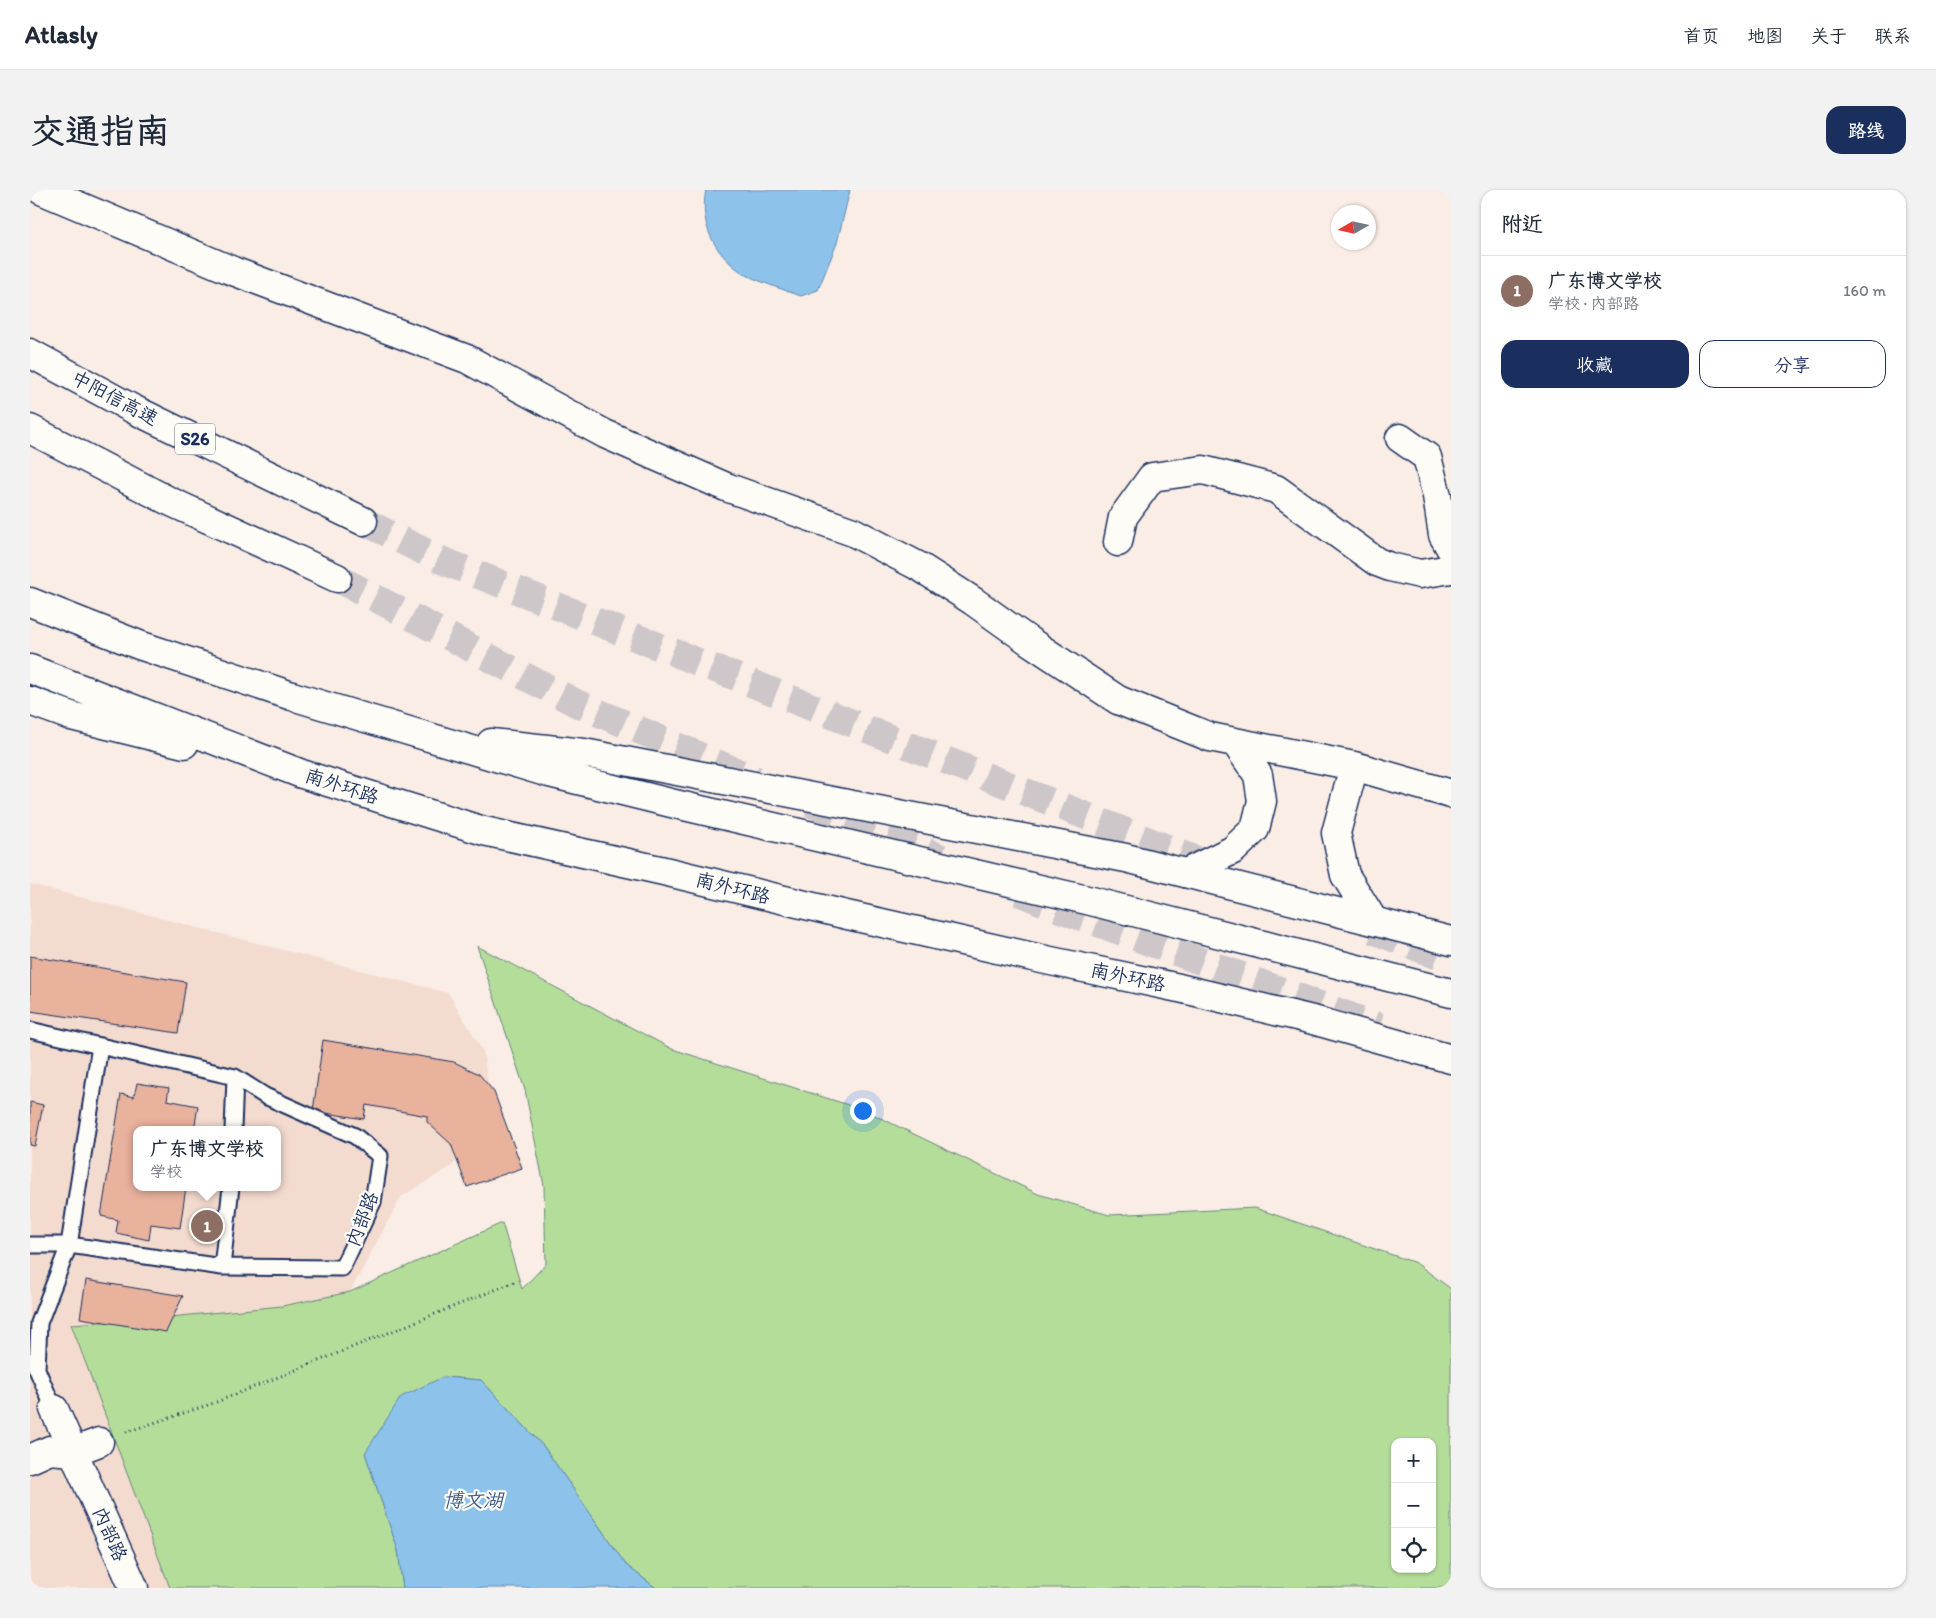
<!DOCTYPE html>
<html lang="zh">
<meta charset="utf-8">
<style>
body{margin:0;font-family:Itim,"LXGW WenKai TC",sans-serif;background:#f2f2f3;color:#1f2937}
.controls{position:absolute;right:15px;bottom:15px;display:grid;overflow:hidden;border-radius:10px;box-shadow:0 1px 4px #0004}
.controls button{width:45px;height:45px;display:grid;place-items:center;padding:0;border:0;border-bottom:1px solid #e0e1e3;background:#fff;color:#1f2937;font:25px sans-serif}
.compass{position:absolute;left:1301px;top:15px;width:45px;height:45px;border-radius:50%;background:#fff;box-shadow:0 1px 4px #0004;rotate:261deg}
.you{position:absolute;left:832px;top:920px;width:18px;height:18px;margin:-12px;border:4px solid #fff;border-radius:50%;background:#1a73e8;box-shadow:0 0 0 8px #1a73e833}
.badge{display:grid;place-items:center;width:32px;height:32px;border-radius:50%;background:#1b2f5e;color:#fff;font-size:16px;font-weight:700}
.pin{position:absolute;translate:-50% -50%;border:2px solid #fff;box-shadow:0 1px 5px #0006}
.popup{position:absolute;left:103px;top:936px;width:148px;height:65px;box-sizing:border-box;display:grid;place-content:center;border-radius:10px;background:#fff;filter:drop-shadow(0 1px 4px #0005);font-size:16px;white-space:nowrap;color:#747a83}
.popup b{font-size:19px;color:#1f2937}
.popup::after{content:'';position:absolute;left:50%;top:100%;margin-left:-10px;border:10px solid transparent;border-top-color:#fff}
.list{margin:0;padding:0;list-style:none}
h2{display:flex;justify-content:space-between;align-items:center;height:65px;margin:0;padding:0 20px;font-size:21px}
h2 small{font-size:16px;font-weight:400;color:#747a83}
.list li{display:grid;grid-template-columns:32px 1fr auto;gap:15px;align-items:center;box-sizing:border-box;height:70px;padding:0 20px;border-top:1px solid #e0e1e3}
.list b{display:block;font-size:19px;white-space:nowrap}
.list p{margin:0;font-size:16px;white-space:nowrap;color:#747a83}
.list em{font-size:16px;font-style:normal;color:#747a83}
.actions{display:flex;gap:10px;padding:15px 20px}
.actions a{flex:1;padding:11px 0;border:1px solid #1b2f5e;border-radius:15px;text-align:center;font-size:18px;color:#1b2f5e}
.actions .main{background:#1b2f5e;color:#fff}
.icon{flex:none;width:28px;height:28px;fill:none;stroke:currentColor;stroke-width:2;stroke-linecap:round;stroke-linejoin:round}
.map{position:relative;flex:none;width:1421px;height:1398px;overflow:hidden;border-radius:15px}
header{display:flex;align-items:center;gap:30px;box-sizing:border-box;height:70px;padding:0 25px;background:#fff;border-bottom:1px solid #e0e1e3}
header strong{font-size:24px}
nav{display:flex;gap:28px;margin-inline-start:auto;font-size:18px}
.intro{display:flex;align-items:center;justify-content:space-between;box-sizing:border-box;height:120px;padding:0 30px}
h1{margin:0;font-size:35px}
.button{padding:12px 22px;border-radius:15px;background:#1b2f5e;color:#fff;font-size:18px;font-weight:700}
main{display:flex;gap:30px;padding:0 30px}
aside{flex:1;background:#fff;border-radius:15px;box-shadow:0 1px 4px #0004}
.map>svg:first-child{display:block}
</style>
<header>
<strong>Atlasly</strong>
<nav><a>首页</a><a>地图</a><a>关于</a><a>联系</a></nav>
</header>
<div class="intro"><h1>交通指南</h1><a class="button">路线</a></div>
<main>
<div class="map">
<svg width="1421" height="1398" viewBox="0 0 1421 1398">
<rect width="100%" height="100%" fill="#f9ede5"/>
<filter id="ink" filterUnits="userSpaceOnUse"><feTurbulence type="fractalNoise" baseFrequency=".02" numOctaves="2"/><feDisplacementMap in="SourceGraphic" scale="10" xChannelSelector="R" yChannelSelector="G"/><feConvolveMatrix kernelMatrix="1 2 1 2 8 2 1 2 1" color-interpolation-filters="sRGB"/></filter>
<g filter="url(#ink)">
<!-- built -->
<path fill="#f4dbcf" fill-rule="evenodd" d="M0,694L418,803L453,861L459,899L452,948L419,978L371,1007L311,1119L329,1398H0ZM107,940H247V997H107Z"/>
<!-- green -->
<path fill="#b5dd9a" stroke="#68867c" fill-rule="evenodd" d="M447,756L642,859L834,920L1008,1004L1079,1025L1225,1018L1386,1073L1421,1099V1398H626L596,1375L514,1257L451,1190L413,1187L335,1263L368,1360L373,1398H140L41,1134L140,1127L252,1116L320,1102L472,1033L492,1099L516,1074L514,996L495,900ZM1365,1252H1402V1379H1365Z"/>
<!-- water -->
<path fill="#8dc3eb" stroke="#5f88b3" d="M676,0H820L807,53L788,100L771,106C755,100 726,91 713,83C684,64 669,34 676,0Z
M413,1187L451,1190L514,1257L596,1375L626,1398H373L368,1360L335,1263L371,1207Z"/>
<!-- building -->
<path fill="#e8b29d" stroke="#1b2f5e" d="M0,766L156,792L148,843L0,821Z
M293,850L424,872L449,884L464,902L492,978L437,997L421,954L397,932V926L336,915L334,929L283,921Z
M107,893L139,898L137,910L168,916L164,940H107V997H156L150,1038L121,1034L119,1050L86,1043L88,1030L71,1026L91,904L104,907Z
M0,912L13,915L5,956L0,955Z
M56,1090L153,1106L136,1142L50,1128Z"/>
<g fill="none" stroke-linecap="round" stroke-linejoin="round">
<!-- highway-tunnel -->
<path stroke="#cdc7ca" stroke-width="28" stroke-dasharray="28 14" stroke-linecap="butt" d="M333,331L411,370L1192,680
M307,388L548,514L726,590
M780,613L911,668
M989,702L1022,716L1349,837
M1343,740L1421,771"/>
<defs>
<path id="lane" d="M0,840L70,856
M0,1055H39L70,856L205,887L203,940
M192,1077L201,997
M3,1170L24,1219
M7,1179L9,1133L39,1055L192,1077L312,1078L343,1012L350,966L325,946L235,906L205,887"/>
<path id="street" d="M11,0L203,81L437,169L575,244L696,297L823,342L890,377L943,411L999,451L1088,510L1180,547L1324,576L1306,643L1315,685L1343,730
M1370,248L1397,267L1407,306L1413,345L1421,359
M1088,352L1093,327L1122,287L1173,280L1246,299L1347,372L1360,377L1390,384L1421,379
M1324,576L1421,604
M1156,683L1203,660L1225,639L1232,611L1228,585L1205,552
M24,1219L104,1398
M0,1269L20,1260L43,1262L69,1252"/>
<path id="highway" d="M0,163L103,219L333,331
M0,239L137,310L307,388
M0,412L109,455L262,506L519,583L645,614L1057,710L1421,803
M0,479L272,584L454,641L634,681L817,725L1016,770L1149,798L1283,830L1421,869
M0,511L41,526L154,554
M461,553L554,563L1096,668L1421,751"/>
</defs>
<!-- lane casing -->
<use href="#lane" stroke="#1b2f5e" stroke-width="19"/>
<!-- street casing -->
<use href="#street" stroke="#1b2f5e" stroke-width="31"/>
<!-- highway casing -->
<use href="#highway" stroke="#1b2f5e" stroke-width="31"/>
<!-- path -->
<path stroke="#1b2f5e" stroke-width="3" stroke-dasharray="1 4" stroke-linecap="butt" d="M96,1242L184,1213L487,1091"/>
<!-- lane -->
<use href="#lane" stroke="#fdfcf7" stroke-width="15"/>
<!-- street -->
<use href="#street" stroke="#fdfcf7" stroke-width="28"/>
<!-- highway -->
<use href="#highway" stroke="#fdfcf7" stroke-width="28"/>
</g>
</g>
<g text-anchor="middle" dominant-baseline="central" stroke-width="4.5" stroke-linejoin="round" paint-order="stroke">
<!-- shield labels -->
<rect fill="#fdfcf7" stroke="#5f6c8c" stroke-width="1" x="145" y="233.5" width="40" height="31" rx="4"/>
<g font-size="18" font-weight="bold" fill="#1b2f5e">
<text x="165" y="249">S26</text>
</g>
<!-- street labels -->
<g font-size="19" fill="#1b2f5e" stroke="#fdfcf7">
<text transform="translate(85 208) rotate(28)">中阳信高速</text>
<text transform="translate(312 596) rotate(18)">南外环路</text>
<text transform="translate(703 698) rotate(14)">南外环路</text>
<text transform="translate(1098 787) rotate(12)">南外环路</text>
<text transform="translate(332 1029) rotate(-69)">内部路</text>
<text transform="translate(80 1344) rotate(66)">内部路</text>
</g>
<!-- water labels -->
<g font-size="20" font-style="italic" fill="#3d5b88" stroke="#fdfcf7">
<text x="443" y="1310">博文湖</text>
</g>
</g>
</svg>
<div class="controls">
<button>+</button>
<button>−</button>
<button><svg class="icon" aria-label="locate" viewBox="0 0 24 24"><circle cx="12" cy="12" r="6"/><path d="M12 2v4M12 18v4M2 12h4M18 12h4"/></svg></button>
</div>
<svg class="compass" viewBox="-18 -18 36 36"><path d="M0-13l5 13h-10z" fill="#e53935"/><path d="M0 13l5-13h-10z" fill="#747a83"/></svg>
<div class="you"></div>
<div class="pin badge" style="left:177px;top:1036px;background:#8d6e63">1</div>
<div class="popup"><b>广东博文学校</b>学校</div>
</div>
<aside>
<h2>附近<small></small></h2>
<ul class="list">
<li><span class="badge" style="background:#8d6e63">1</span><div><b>广东博文学校</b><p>学校 · 内部路</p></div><em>160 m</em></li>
</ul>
<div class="actions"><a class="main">收藏</a><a>分享</a></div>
</aside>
</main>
